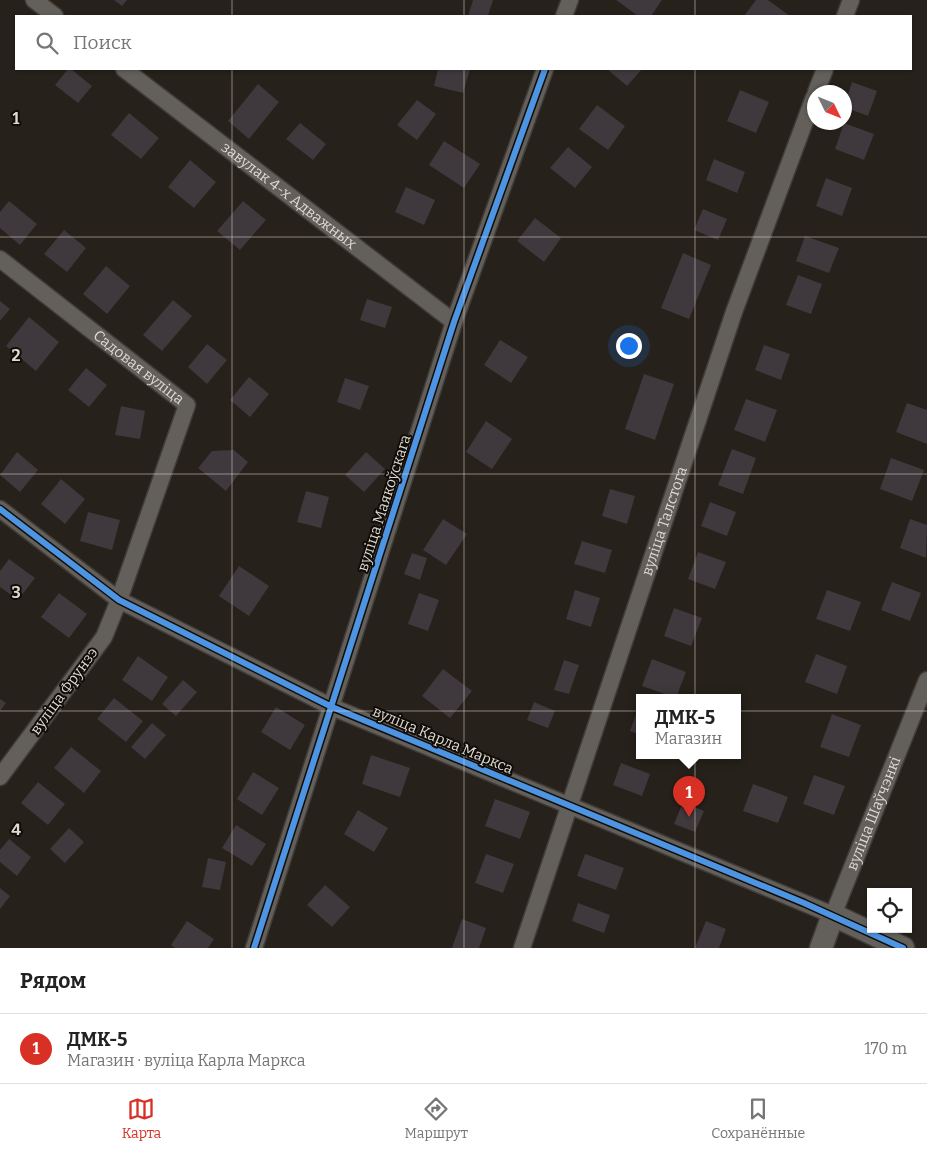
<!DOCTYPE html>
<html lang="ru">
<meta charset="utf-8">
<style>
body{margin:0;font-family:Bitter,serif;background:#f2f2f2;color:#222}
.controls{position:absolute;right:15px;bottom:15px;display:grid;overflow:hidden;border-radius:0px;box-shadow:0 1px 4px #0004}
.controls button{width:45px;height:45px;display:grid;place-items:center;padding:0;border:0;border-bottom:1px solid #e0e0e0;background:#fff;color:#222;font:25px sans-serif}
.compass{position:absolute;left:807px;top:85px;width:45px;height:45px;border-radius:50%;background:#fff;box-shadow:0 1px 4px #0004;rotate:133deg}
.you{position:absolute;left:628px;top:345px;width:18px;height:18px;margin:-12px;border:4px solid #fff;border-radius:50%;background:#1a73e8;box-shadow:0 0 0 8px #1a73e833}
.badge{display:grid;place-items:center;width:32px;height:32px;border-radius:50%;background:#d93025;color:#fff;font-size:16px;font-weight:700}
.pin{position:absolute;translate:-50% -41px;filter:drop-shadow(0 1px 2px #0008)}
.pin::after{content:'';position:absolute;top:26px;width:18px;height:15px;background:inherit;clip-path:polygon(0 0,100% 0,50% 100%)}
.popup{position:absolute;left:636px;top:694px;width:105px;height:65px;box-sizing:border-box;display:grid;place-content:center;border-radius:0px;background:#fff;filter:drop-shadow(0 1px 4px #0005);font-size:16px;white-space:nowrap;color:#767676}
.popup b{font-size:19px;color:#222}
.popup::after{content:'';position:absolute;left:50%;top:100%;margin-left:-10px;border:10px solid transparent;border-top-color:#fff}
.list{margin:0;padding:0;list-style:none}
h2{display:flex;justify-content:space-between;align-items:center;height:65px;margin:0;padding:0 20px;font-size:21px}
h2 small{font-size:16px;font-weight:400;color:#767676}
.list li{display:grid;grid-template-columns:32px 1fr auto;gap:15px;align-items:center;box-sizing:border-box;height:70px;padding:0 20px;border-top:1px solid #e0e0e0}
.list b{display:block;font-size:19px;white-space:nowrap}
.list p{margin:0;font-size:16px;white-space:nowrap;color:#767676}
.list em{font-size:16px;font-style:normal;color:#767676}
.icon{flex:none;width:28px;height:28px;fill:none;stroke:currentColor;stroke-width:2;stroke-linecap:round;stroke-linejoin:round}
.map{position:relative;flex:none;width:927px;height:948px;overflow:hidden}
.search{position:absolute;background:#fff;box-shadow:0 1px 4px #0004;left:15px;right:15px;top:15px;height:55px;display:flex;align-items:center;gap:12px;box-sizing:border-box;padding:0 18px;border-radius:0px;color:#767676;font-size:19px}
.sheet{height:135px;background:#fff}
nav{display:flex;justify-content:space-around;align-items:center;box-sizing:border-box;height:70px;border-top:1px solid #e0e0e0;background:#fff;font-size:14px;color:#767676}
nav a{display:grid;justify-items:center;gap:2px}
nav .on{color:#d93025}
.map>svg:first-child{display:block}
</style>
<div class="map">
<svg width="927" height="948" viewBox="0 0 927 948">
<rect width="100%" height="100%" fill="#26211a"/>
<!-- building -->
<path fill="#3f383c" d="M114,0H127L122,6Z
M473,0H493L488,16H468Z
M616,0H662L651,16H638Z
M756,0H768L790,16H744Z
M68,69H71L92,86L78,103L55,85Z
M438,69H470L463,93L434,86Z
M607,69H642L627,86Z
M852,82L877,91L868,116L844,107Z
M258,84L279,102L249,139L228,121Z
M740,90L769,102L756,133L727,121Z
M417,100L436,114L417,140L397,125Z
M597,105L625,126L608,150L579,129Z
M129,113L159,138L141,159L111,135Z
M300,123L326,144L313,160L286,139Z
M844,123L874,134L864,160L835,149Z
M444,141L480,164L464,188L429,165Z
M568,147L592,167L575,188L550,168Z
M714,159L745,172L737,193L706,180Z
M190,160L216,182L194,208L168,187Z
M826,178L852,188L842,216L816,206Z
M406,187L435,200L424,225L395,212Z
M9,201L37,224L20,245L0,228V212Z
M243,201L266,220L240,250L217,231Z
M703,209L727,219L718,240L694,230Z
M535,218L561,238L544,262L517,241Z
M64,230L86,248L67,272L44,254Z
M805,236L839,248L829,273L796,261Z
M683,253L711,265L689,319L661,308Z
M106,266L130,286L107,314L83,294Z
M798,275L822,284L811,314L786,305Z
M367,299L392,307L385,328L360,320Z
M173,300L192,316L162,351L143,335Z
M0,301L10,309L0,321Z
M29,317L59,342L36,371L6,346Z
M500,340L528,357L511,383L484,365Z
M207,344L227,360L207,384L188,367Z
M764,345L790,354L781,380L755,370Z
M86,368L107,385L89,407L68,390Z
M644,374L674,384L655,440L625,429Z
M249,377L269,394L250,417L230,400Z
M345,378L369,386L360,410L337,402Z
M746,399L777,410L765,442L734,430Z
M907,403L927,410V444L896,432Z
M121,406L145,411L140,439L115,435Z
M486,421L512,439L492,469L466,452Z
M732,449L756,458L743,494L718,485Z
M234,450L248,462L226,491L198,468L212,451Z
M17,452L38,470L20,492L0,475Z
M366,452L385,469L364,492L345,475Z
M891,458L924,470L912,501L880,489Z
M61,479L85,499L65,524L41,504Z
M610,489L635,496L627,524L602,516Z
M306,491L329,497L321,528L297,522Z
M710,502L736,512L727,536L701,526Z
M88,512L120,520L112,550L80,541Z
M443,519L467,534L446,565L423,550Z
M910,519L927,525L926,558L900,548Z
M582,541L612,550L605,573L574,564Z
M698,552L726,562L715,589L688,579Z
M412,553L427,558L420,580L404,574Z
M9,559L35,578L18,600L0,587V571Z
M239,566L269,586L249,616L219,596Z
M892,582L921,593L910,621L881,610Z
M575,590L600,598L591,627L566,619Z
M827,590L861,602L850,631L816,619Z
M59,593L87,614L69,638L41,617Z
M419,593L439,600L428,631L408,624Z
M674,608L702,618L691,646L664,636Z
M816,654L847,666L837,694L805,682Z
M138,656L168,677L152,701L122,680Z
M652,659L686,672L676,698L642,686Z
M564,660L579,665L569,694L554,690Z
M443,669L472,691L450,718L422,696Z
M183,680L197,692L176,716L162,704Z
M114,698L143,721L126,742L97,719Z
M0,699L6,703L0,711Z
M534,702L555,711L548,728L527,720Z
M640,704V735L630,731Z
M276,707L305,725L290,750L261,732Z
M832,714L861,725L849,757L820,747Z
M152,723L166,735L145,759L131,747Z
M71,747L101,771L84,793L54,768Z
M371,755L410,768L400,797L362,784Z
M621,763L650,774L642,796L613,785Z
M253,772L279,788L262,815L237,799Z
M814,775L845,786L834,815L803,804Z
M38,782L65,804L48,825L21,803Z
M753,784L788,797L778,823L743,811Z
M495,799L530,812L520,839L485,826Z
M683,802L704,811L695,832L674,824Z
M358,810L388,828L374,852L344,834Z
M236,825L266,844L252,866L222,848Z
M69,828L84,842L65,863L50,849Z
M9,839L31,857L17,876L0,862V850Z
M486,854L514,864L503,893L475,883Z
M585,854L624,868L616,890L577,876Z
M208,858L226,862L220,890L202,887Z
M325,885L350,907L332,927L307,905Z
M0,888L10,896L0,909Z
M578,903L610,915L604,933L572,921Z
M462,919L486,928L479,948H452Z
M187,921L214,939L208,948H175L171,945Z
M706,921L726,929L719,948H695Z"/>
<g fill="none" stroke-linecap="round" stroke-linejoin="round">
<defs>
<g id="street">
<path d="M34,0L55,16"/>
<path d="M564,16L570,0"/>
<path d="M845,16L851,0"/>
<path id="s1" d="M124,69L454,322"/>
<path d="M816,92L825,69"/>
<path id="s2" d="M0,259L187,405L119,600L104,637L0,777"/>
<path id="s3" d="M0,509L119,600L332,707L833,915L927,680"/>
<path d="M254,948L454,322L545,69"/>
<path id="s4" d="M522,948L734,312L814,97"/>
</g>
<path id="secondary" d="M821,948L833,915L903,948"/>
</defs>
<!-- street casing -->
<use href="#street" stroke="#403b37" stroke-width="19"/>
<!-- secondary casing -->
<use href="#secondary" stroke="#403b37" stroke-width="25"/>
<!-- street -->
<use href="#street" stroke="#63605b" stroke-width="16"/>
<!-- secondary -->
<use href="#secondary" stroke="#63605b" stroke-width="22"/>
<defs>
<path id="cycleway" d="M0,509L119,600L332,707L804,903L903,948
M254,948L454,322L545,69"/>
</defs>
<!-- cycleway casing -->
<use href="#cycleway" stroke="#100c07" stroke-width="9"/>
<!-- cycleway -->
<use href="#cycleway" stroke="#4d94e3" stroke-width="6"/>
</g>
<!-- grid -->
<path fill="none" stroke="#ded9d1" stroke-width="1" stroke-opacity="0.55" d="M232,0V16M464,0V16M695,0V16M232,69V948M464,69V948M695,69V948M0,237H927M0,474H927M0,711H927"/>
<g text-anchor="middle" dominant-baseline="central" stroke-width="4" stroke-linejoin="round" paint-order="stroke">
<!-- street labels -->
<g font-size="15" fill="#ded9d1" stroke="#100c07">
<text stroke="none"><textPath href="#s1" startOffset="208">завулак 4-х Адважных</textPath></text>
<text stroke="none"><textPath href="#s2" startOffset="176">Садовая вуліца</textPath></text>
<text transform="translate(384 503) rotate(-72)">вуліца Маякоўскага</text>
<text stroke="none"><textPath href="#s4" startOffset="450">вуліца Талстога</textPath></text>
<text transform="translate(64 691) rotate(-54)">вуліца Фрунзэ</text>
<text transform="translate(443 740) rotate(23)">вуліца Карла Маркса</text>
<text stroke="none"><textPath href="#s3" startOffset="1040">вуліца Шаўчэнкі</textPath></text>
</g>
</g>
<g font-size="16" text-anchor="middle" font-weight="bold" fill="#ded9d1" stroke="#100c07" stroke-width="4" stroke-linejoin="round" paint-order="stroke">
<text x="16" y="124">1</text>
<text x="16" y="361">2</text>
<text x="16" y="598">3</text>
<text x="16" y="835">4</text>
</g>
</svg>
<div class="controls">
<button><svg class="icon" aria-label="locate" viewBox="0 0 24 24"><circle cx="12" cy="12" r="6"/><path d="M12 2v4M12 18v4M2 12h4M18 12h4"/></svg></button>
</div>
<svg class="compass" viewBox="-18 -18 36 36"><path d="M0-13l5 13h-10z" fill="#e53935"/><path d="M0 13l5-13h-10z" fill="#767676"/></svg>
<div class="you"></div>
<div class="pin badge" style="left:689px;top:817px">1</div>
<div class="popup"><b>ДМК-5</b>Магазин</div>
<div class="search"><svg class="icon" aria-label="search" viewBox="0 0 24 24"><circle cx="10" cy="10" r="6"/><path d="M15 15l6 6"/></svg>Поиск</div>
</div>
<section class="sheet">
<h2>Рядом<small></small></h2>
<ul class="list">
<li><span class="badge">1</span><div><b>ДМК-5</b><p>Магазин · вуліца Карла Маркса</p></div><em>170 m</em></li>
</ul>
</section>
<nav>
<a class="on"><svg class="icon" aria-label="map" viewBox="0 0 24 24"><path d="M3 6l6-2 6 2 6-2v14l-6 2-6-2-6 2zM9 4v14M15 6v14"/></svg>Карта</a>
<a><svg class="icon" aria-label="directions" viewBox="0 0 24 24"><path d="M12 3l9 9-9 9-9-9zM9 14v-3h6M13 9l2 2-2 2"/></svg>Маршрут</a>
<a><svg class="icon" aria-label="saved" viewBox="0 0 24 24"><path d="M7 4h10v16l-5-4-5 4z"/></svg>Сохранённые</a>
</nav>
